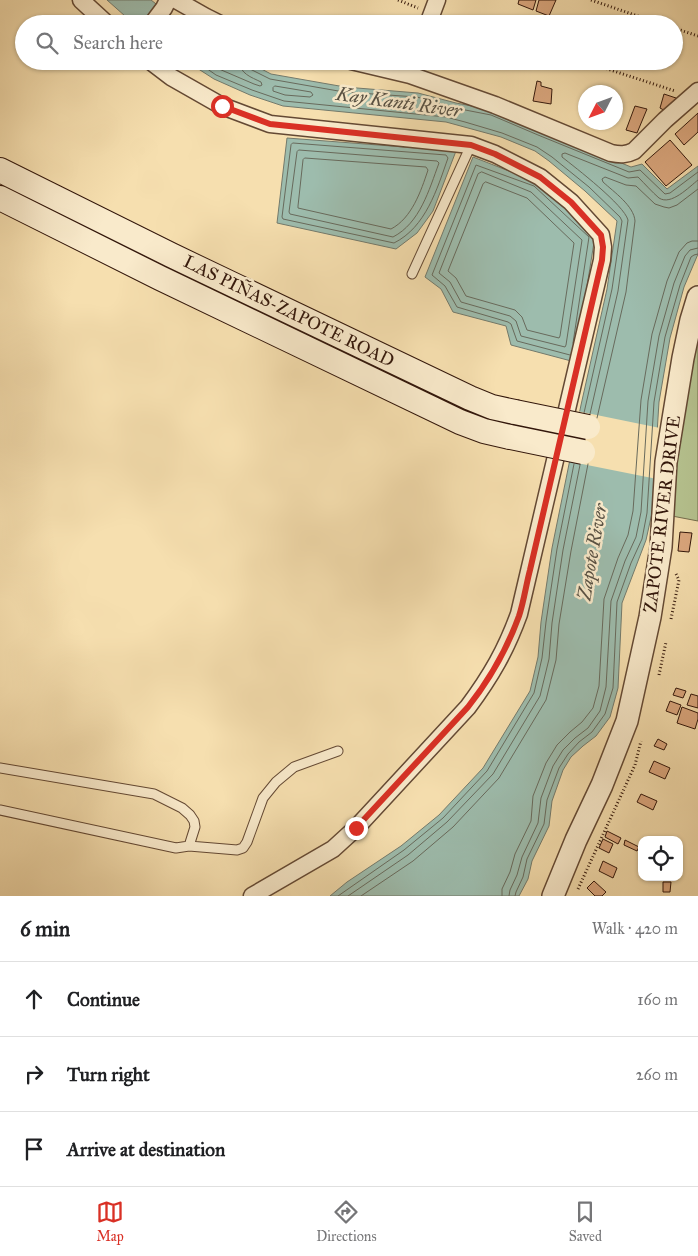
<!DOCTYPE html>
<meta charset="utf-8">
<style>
body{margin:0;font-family:"IM FELL Great Primer",serif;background:#f6f6f6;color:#202124}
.controls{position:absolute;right:15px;bottom:15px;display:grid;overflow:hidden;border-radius:10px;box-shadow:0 1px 4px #0004}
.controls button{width:45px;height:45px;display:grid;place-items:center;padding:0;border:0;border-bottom:1px solid #e0e0e0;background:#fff;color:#202124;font:25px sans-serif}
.compass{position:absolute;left:578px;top:85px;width:45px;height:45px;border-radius:50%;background:#fff;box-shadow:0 1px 4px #0004;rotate:228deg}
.stop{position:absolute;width:15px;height:15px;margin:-11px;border:4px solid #d93025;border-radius:50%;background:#fff}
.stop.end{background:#d93025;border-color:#fff;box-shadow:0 1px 5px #0008}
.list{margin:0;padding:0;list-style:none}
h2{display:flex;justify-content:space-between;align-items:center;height:65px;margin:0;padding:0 20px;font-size:21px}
h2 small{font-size:16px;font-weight:400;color:#757577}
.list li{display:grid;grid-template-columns:32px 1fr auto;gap:15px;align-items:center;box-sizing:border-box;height:75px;padding:0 20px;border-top:1px solid #e0e0e0}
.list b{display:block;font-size:19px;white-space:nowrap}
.list em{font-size:16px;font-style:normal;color:#757577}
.icon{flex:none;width:28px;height:28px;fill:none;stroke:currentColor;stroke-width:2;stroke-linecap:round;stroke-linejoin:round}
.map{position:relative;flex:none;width:698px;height:896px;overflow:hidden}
.search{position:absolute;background:#fff;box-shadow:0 1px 4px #0004;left:15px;right:15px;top:15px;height:55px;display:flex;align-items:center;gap:12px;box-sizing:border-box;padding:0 18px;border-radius:28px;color:#757577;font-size:19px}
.sheet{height:290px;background:#fff}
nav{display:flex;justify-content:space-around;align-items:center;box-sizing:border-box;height:70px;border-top:1px solid #e0e0e0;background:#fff;font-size:14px;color:#757577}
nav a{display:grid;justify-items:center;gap:2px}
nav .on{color:#d93025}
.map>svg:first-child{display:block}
</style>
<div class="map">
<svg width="698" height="896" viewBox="0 0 698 896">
<rect width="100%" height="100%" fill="#f6dfaf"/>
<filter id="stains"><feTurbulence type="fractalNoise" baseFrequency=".004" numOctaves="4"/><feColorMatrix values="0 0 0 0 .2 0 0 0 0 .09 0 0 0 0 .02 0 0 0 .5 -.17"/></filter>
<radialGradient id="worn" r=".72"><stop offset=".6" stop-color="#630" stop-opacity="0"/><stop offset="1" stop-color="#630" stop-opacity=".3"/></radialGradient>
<!-- green -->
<path fill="#b6c390" stroke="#746d4e" d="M698,325V521L672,516L676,461Z"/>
<!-- water -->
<path fill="#9dbcad" stroke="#737a6c" d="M107,0H151L182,24H134Z
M186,61H246L271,74L345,87L418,93L456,103L493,110L631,167L642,164L667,189L698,166V254L684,287L670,338L659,402L652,513L646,540L622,603L618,688L610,717L596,736L583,746L571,757L563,770L552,801L549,826L532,861L528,879L519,896H330L347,882L401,846L439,815L483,768L530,691L538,657L541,622L552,548L581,405L607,289L617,221L585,191L549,161L535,151L501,137L446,122L283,106L250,95L214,79Z
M287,138L456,151L433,211L417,233L396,249L277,223Z
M473,157L537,182L595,236L575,362L511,345L506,326L453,312L441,289L425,277Z"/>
<!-- pier -->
<path fill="#f6dfaf" d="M577,411L660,428L657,479L567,461Z"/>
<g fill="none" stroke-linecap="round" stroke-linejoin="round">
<!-- shore -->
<path stroke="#686a5c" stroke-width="1" d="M196,61L216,75L252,90L284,101L446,117L465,122L502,133L537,147L552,157L589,187L620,217L622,221L612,289L584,413
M207,61L219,69L254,84L260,86L262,85L261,82C251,77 240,74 239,61
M245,61V65L248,68L270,79L344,92L417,97L455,108L491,115L538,135L629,172L640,170L665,194L670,193L698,172
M275,86L311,92L313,95L310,97L285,95L273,91V88Z
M293,143L446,155L448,158C437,189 426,227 394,243L283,219L282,217L291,145Z
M299,150L437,161L439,163C429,190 420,223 393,237L290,214L289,212L297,152Z
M305,158L426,167L428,170C421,191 412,218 391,229L298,208V206L303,160Z
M482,172L531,192L582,240L566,345L565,347L521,336L516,321L510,316L461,302L450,282L439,273L478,174Z
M486,182L527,198L574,243L560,336L559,338L527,330L522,317L515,310L466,296L456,278L448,271L483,184Z
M570,355L517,341L511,324L508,322L457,307L445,286L432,275L476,165L534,186L589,237L573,343
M590,414L618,291L628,220C624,205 576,168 562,157V154L565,153L628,178L638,177C645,184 652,192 659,198C671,206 689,187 698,180
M597,418L626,292L635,221C634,206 614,192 603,182L602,179L605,177L626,185L636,186L655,204L664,207L669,208L677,205L698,189
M338,896L404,850L443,818L487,771L534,693L542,658L546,622L557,549L574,464
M348,896L408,855L447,822L493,774L540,696L549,659L552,623L563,550L580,465
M361,896L413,861L453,827L499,778L546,700L556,660L559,624L571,551L588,464
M502,896V889L510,872L515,854L531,821L533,796L546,763L557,745L570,732L582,722L593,708L599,686L604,599L618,558L628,535L633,511L641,400L652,334L667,281L679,252L687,243L692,241H698
M509,896L510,890L517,875L522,857L538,823L541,798L553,766L563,750L575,738L588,728L600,711L606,687L611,601L625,561L636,537L641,512L648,401L659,336L674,283L685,256L690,250L698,248
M515,896L516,892L523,877L527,859L544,824L547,800L559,768L568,754L579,742L592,732L605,714L613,688L617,602L631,563L642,539L647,513L654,402L665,337L680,285L691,257L694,255L698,254"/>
</g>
<!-- building -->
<path fill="#dca87f" stroke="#33170b" d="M519,0H536L533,10L518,4Z
M539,0H556L549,16L536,11Z
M537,81L541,82V86L552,89L551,104L533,101Z
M664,94L676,98L674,100L676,103L669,113L660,108Z
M635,106L647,109L637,133L626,130Z
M698,113V132L684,145L675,134Z
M670,140L692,165L666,186L645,162Z
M680,532L692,533L689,552L678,551Z
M676,688L686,691L683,698L673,695Z
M691,694L698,696V708L687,705Z
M670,701L681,705L677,715L666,711Z
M682,707L698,713V719L695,729L677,723Z
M658,739L667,744L664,750L654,746Z
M654,761L670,768L665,779L649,772Z
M641,794L657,801L653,810L637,802Z
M607,831L621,838L618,844L605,837Z
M603,839L613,844L609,853L599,848Z
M625,840L639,847L637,851L624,845Z
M603,861L617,868L613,878L599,871Z
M594,881L606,892L602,896H595L587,888Z
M663,882H671L670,892H663Z"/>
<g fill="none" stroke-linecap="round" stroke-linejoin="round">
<defs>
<path id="service" d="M412,274L471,145
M0,768L154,794L182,808L190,815L194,821L195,827L189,846
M0,810L176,848L189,846L237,850L243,848L247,842L263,798L276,782L294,767L338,751"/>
<path id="minor" d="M81,0L107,24
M176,0L206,17L220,24
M152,24L164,8L168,0
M428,24L437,0
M150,61L171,77L222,106L270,124L471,145L495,154L540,177L571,202L601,235L603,247L602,260L519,614C506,650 491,676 468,707L356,828L333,849L252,896
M351,61L410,75L495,105L611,153C620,155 626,155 634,151L665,120L698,91"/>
<path id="tertiary" d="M553,896L576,840L602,785L627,721L650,617L661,547L666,462L683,358L691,320L698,297"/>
<path id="secondary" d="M0,170L171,255L470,398L492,407L515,412
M0,198L160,278L460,422L484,431L510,437"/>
</defs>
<!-- service casing -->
<use href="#service" stroke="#644934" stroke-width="11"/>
<!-- minor casing -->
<use href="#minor" stroke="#644934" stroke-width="19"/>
<!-- tertiary casing -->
<use href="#tertiary" stroke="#644934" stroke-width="24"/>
<!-- secondary casing -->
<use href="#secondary" stroke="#33170b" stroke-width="26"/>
<!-- path -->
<path stroke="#33170b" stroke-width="3" stroke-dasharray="1 2.5" stroke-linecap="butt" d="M398,0L418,8
M591,0L661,24
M447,18L466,24
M674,28L698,36
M583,61L675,91
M671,619L679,580L676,574
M659,675L666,642
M578,889L635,765L641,741"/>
<!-- service -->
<use href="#service" stroke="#f9eacb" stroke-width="9"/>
<!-- minor -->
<use href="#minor" stroke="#f9eacb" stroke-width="16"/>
<!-- tertiary -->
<use href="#tertiary" stroke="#f9eacb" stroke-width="21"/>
<!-- secondary -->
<use href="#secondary" stroke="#f9eacb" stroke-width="24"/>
<defs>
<path id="secondary-bridge" d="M515,412L588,427
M510,437L583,452"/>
</defs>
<!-- secondary-bridge casing -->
<use href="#secondary-bridge" stroke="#33170b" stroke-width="26" stroke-linecap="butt"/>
<!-- secondary-bridge -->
<use href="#secondary-bridge" stroke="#f9eacb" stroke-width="24"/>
</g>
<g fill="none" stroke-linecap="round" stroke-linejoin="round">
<!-- route -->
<path stroke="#d93025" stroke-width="6" d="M222,106L270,124L471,145L495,154L540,177L571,202L601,235L603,247L602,260L530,570C526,585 524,601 519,616C507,649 490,679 468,707L356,828"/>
</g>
<g text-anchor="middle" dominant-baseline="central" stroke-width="5" stroke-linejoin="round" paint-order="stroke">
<!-- street labels -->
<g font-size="18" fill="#33170b" stroke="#f9eacb">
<text transform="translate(289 311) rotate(26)">LAS PIÑAS-ZAPOTE ROAD</text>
<text transform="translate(662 514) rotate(-83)">ZAPOTE RIVER DRIVE</text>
</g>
<!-- water labels -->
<g font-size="19" font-style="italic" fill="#585144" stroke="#f9eacb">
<text transform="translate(399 102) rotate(8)">Kay Kanti River</text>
<text transform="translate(592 552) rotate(-80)">Zapote River</text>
</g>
</g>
<rect width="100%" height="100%" filter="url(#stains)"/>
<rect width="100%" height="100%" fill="url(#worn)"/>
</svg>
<div class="controls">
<button><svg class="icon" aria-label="locate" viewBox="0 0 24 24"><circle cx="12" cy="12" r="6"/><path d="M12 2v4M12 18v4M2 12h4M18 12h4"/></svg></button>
</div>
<svg class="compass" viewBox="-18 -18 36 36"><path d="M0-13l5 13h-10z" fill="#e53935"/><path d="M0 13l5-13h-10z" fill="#757577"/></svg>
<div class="stop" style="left:222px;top:106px"></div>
<div class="stop end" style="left:356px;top:828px"></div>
<div class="search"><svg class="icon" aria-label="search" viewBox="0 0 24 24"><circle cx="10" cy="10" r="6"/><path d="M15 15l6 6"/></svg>Search here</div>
</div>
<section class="sheet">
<h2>6 min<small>Walk · 420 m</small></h2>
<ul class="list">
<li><svg class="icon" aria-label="ahead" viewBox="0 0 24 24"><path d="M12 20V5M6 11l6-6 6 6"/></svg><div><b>Continue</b></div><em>160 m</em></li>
<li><svg class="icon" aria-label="right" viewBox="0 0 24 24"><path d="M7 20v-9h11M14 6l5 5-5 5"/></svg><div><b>Turn right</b></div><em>260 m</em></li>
<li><svg class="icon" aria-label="arrive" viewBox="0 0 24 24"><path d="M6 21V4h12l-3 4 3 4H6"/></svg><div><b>Arrive at destination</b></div></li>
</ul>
</section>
<nav>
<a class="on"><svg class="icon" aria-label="map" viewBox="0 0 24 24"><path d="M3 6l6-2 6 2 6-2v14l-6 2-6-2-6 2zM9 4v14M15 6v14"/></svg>Map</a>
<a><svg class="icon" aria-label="directions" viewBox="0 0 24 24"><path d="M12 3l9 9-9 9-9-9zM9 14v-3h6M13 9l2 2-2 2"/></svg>Directions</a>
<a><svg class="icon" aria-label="saved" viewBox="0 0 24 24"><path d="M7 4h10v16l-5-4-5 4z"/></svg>Saved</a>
</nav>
